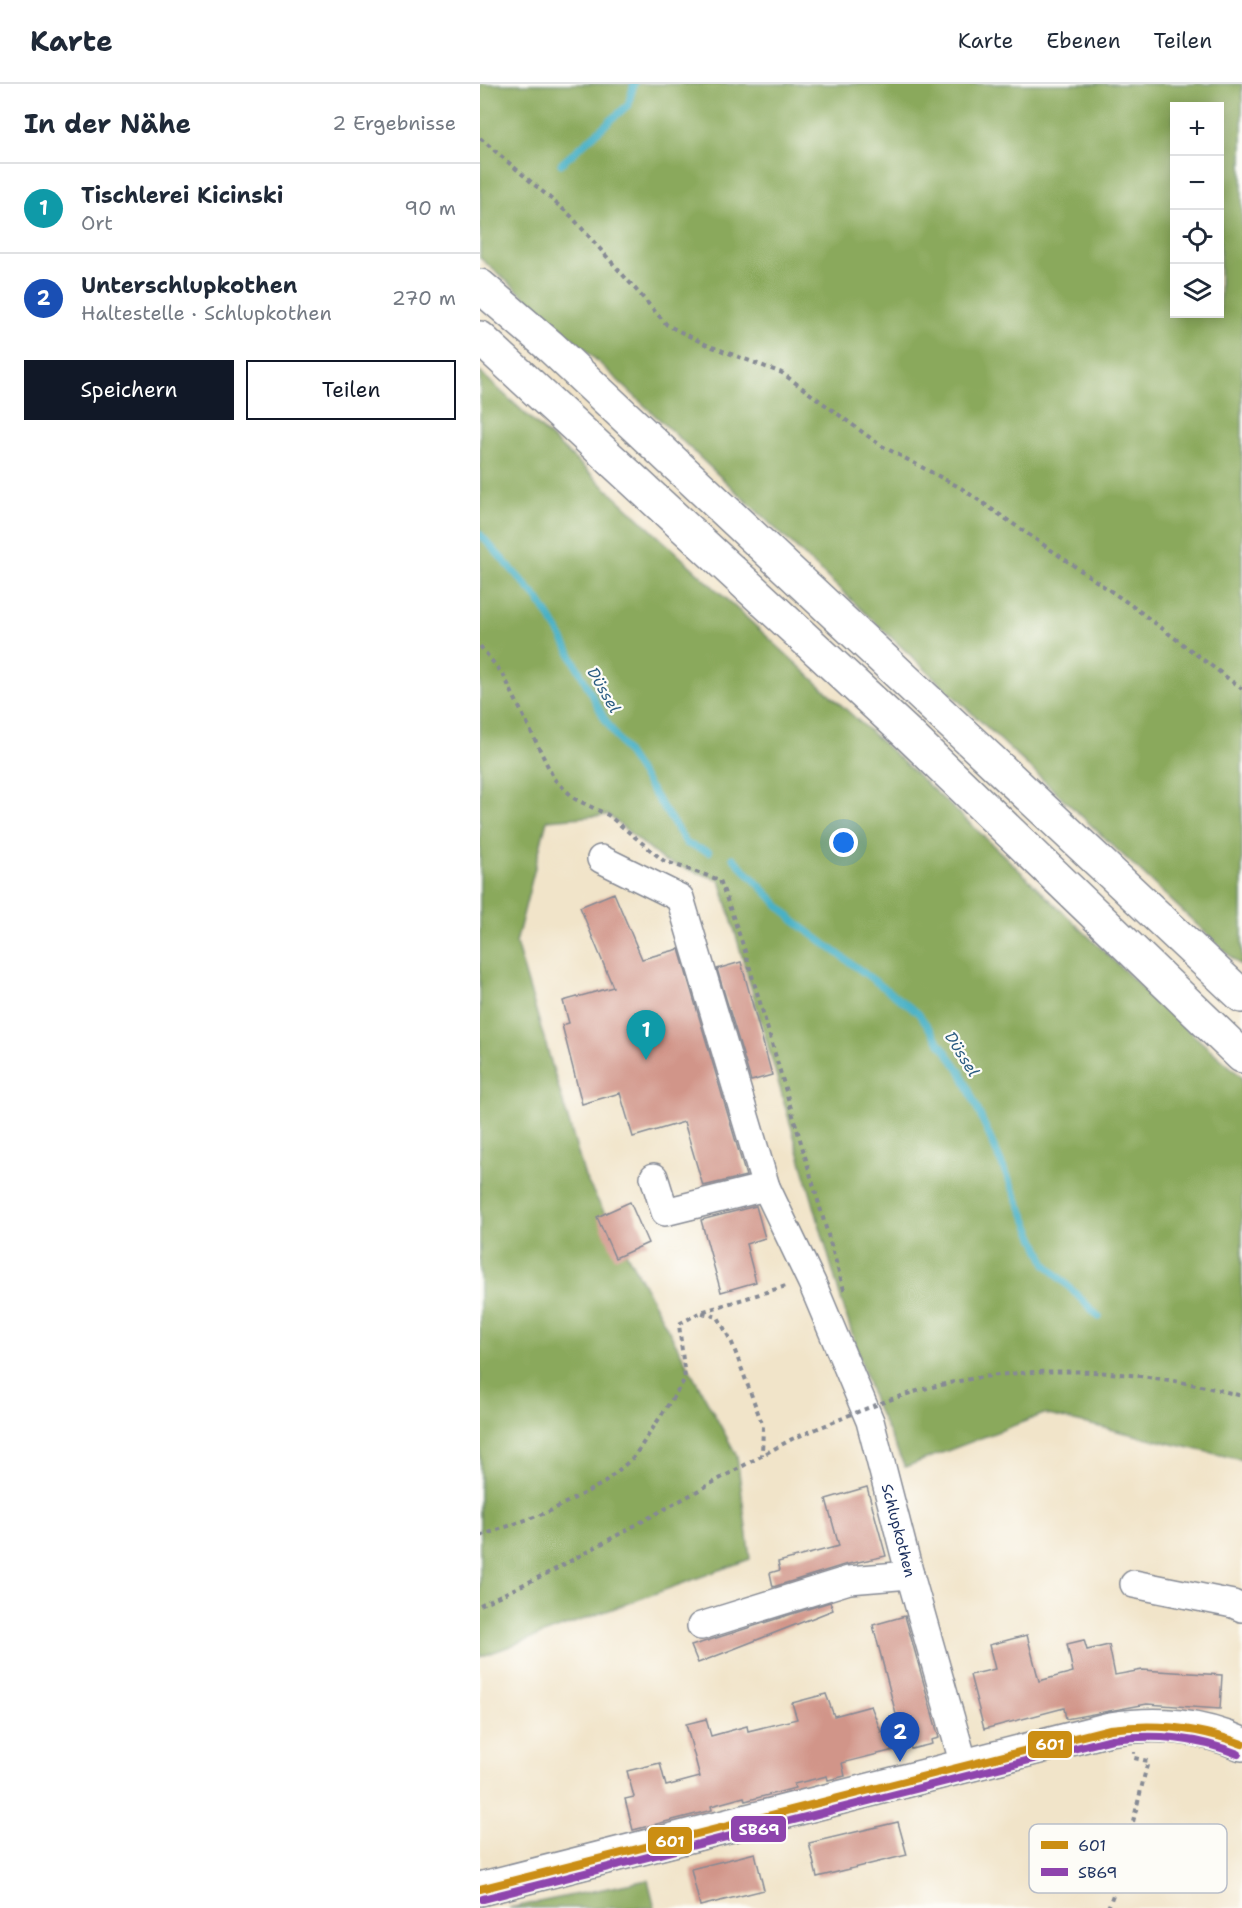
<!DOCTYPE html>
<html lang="de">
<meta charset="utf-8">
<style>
body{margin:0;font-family:"Shantell Sans",sans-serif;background:#f2f2f3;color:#1f2937}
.controls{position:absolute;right:18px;top:18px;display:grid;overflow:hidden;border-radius:0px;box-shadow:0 3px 15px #0003}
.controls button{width:54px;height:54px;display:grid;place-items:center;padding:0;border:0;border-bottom:2px solid #e0e1e3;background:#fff;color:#1f2937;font:30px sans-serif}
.you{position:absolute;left:364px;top:759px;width:21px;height:21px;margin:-15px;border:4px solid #fff;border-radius:50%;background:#1a73e8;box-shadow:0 0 0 9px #1a73e833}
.badge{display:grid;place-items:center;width:39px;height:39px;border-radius:50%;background:#111827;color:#fff;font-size:20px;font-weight:700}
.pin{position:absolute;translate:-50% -50px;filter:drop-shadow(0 2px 3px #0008)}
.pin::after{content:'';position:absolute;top:32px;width:21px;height:18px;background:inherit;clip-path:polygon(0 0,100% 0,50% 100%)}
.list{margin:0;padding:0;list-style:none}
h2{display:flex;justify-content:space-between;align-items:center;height:78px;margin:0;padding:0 24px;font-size:26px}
h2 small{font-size:20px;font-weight:400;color:#747a83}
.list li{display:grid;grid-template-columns:39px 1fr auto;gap:18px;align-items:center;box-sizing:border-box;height:90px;padding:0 24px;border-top:2px solid #e0e1e3}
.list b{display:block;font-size:22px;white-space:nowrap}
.list p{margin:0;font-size:20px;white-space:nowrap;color:#747a83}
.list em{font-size:20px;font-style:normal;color:#747a83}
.actions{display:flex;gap:12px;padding:18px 24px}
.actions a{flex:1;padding:14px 0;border:2px solid #111827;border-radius:0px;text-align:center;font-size:21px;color:#111827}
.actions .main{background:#111827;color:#fff}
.icon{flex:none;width:33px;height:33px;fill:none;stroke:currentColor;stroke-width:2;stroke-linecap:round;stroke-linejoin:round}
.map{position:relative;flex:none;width:762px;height:1824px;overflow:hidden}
header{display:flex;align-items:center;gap:36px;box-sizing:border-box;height:84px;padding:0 30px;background:#fff;border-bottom:2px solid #e0e1e3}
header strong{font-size:28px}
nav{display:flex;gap:33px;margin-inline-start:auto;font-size:21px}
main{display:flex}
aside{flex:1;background:#fff}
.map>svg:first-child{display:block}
</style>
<header>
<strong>Karte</strong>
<nav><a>Karte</a><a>Ebenen</a><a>Teilen</a></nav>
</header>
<main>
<aside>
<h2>In der Nähe<small>2 Ergebnisse</small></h2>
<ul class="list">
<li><span class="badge" style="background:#0f9aa8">1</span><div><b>Tischlerei Kicinski</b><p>Ort</p></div><em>90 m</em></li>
<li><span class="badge" style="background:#1a4fb4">2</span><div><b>Unterschlupkothen</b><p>Haltestelle · Schlupkothen</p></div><em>270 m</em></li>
</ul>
<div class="actions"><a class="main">Speichern</a><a>Teilen</a></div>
</aside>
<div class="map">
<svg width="762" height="1824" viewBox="0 0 762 1824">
<rect width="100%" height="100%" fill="#fdfcf7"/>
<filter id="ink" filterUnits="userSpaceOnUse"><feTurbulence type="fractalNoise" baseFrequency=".0167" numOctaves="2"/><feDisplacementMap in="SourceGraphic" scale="12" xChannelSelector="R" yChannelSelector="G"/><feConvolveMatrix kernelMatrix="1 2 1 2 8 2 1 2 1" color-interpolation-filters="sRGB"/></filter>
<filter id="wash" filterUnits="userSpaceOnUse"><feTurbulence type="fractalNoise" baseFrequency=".008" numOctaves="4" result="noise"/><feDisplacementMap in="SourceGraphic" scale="24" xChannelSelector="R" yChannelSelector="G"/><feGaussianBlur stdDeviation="1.35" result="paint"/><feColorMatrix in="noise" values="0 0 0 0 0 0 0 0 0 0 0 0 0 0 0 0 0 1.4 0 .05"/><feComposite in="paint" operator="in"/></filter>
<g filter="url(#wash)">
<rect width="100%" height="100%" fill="#f1e4c9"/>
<!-- forest -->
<path fill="#8aa95c" stroke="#526c5d" stroke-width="1.5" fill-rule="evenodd" d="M0,0H762V883L98,259L0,174ZM740,22V230H694V22Z
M0,288L498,747L695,935L762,993V1376L564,1330L425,1383L394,1318L360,1212L240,796L184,777L128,731L67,736L36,859L105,1093L257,1372L270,1475L0,1573Z
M168,1796L175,1824H29L167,1796Z"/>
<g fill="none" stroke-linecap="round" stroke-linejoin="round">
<!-- stream -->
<path stroke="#48b1c6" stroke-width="7" d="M81,80L148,21L154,0
M0,450L58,515L79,548L124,634L207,760L229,768
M253,774L314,837L438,929L481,988L566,1180L619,1233"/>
</g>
<g id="blocks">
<!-- building -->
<path fill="#d19589" d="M134,809L162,875L199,865L266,1092L223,1102L204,1038L153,1053L140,1009L102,1020L82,941L89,939L83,917L133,903L100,823Z
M261,878L292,991L271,997L237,885Z
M150,1118L168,1159L135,1174L117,1133Z
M276,1122L285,1154L266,1160L276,1198L241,1208L221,1136Z
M387,1403L406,1472L364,1481L293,1503L290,1489L300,1486L298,1478L359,1462L346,1415Z
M350,1518L353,1526L218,1579L211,1562Z
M425,1532L459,1654L451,1656L452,1660L431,1665L430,1662L362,1679L365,1692L348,1696L347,1692L314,1700L315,1704L265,1717L264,1713L231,1722L232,1726L153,1746L145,1715L154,1713L147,1687L180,1679L186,1702L220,1693L206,1640L226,1635L231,1652L267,1642L268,1647L317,1635L312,1619L346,1610L354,1632L391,1622L401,1648L419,1642L393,1541Z
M547,1551L559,1597L593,1588L587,1560L604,1556L607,1566L629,1561L635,1591L662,1586L742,1591L740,1625L667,1620L586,1635L584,1624L504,1645L490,1591L515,1585L509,1561Z
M418,1738L427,1771L337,1793L329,1759Z
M275,1769L284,1806L220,1822L211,1785Z"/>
</g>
</g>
<g filter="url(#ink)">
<use href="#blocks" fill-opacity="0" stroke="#868a94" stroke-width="1.5"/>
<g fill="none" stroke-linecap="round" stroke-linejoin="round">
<defs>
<g id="minor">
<path id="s1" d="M121,775L200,814L286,1103L332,1199L390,1337L430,1491L484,1681"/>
<path d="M174,1093L185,1128L286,1103"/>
<path d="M654,1500L753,1520L762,1524"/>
<path d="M221,1542L369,1496L430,1491"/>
</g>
<path id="major" d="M0,1805L630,1645C677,1638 719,1641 762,1660"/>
<path id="highway" d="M0,202L71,263L762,912
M0,254L430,652L762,972"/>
</defs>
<!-- minor casing -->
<use href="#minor" stroke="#868a94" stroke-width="30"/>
<!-- major casing -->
<use href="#major" stroke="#868a94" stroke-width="36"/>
<!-- highway casing -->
<use href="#highway" stroke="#868a94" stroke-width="36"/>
<!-- path -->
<path stroke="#868a94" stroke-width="4" stroke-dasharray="4.5 4.5" stroke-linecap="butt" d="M0,54L91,132L187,241L227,261L302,289L400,361L481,404L651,521L762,605
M0,562L24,592L74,695L95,715L128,731L184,777L240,796L264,864L365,1209
M222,1229L238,1233L252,1259L283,1342L282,1371
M409,1316C522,1276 648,1281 762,1312
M0,1452L68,1428L124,1399L154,1373L205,1295L199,1240L221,1228L306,1202
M0,1521L72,1487L312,1355L363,1334
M628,1824L639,1795L668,1677L654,1674V1668"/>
<!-- minor -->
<use href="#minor" stroke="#fff" stroke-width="27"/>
<!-- major -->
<use href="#major" stroke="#fff" stroke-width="33"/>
<!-- highway -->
<use href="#highway" stroke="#fff" stroke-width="33"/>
<!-- path-bridge -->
<path stroke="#868a94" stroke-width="4" stroke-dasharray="4.5 4.5" stroke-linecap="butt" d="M367,1332L409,1316"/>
<defs>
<path id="bus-1" d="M0,1805L630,1645C676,1639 718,1643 762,1660"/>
<path id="bus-2" d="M3,1815L632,1655C676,1650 716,1653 758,1670"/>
</defs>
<!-- bus-1 casing -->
<use href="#bus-1" stroke="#fdfcf7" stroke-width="12"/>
<!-- bus-2 casing -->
<use href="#bus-2" stroke="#fdfcf7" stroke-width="12"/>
<!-- bus-1 -->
<use href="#bus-1" stroke="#cb8e13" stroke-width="8"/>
<!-- bus-2 -->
<use href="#bus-2" stroke="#8e44ad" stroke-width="8"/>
</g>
</g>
<g text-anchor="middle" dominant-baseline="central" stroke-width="4.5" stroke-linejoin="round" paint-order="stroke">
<!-- street labels -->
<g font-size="15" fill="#1b2f5e" stroke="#fdfcf7">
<text stroke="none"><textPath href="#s1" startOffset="759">Schlupkothen</textPath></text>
</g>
<!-- water labels -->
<g font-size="16" font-style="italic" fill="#2b5c82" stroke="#fdfcf7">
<text transform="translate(124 606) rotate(60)">Düssel</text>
<text transform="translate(482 970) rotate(58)">Düssel</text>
</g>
</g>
<!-- legend -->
<rect x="549" y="1740" width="198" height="69" rx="9" fill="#fdfcf7" stroke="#b9bec9" stroke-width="1.5"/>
<rect x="561" y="1757" width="27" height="8" fill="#cb8e13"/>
<rect x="561" y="1784" width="27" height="8" fill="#8e44ad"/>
<g font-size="16" fill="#1b2f5e">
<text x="598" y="1767">601</text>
<text x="598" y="1794">SB69</text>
</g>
<g stroke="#fdfcf7" stroke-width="2">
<rect x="547" y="1646" width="46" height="29" rx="6" fill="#cb8e13"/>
<rect x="250" y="1731" width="57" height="28" rx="6" fill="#8e44ad"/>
<rect x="167" y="1742" width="46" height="29" rx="6" fill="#cb8e13"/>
</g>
<g font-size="16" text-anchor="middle" font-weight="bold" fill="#fff">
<text x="570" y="1666">601</text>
<text x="279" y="1751">SB69</text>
<text x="190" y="1763">601</text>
</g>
</svg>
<div class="controls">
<button>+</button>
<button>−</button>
<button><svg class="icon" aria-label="locate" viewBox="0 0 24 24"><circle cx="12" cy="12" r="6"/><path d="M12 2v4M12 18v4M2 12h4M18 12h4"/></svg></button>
<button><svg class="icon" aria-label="layers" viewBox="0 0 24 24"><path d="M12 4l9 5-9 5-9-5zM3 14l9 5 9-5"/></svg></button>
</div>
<div class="you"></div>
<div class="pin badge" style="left:166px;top:976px;background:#0f9aa8">1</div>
<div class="pin badge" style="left:420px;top:1678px;background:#1a4fb4">2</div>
</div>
</main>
